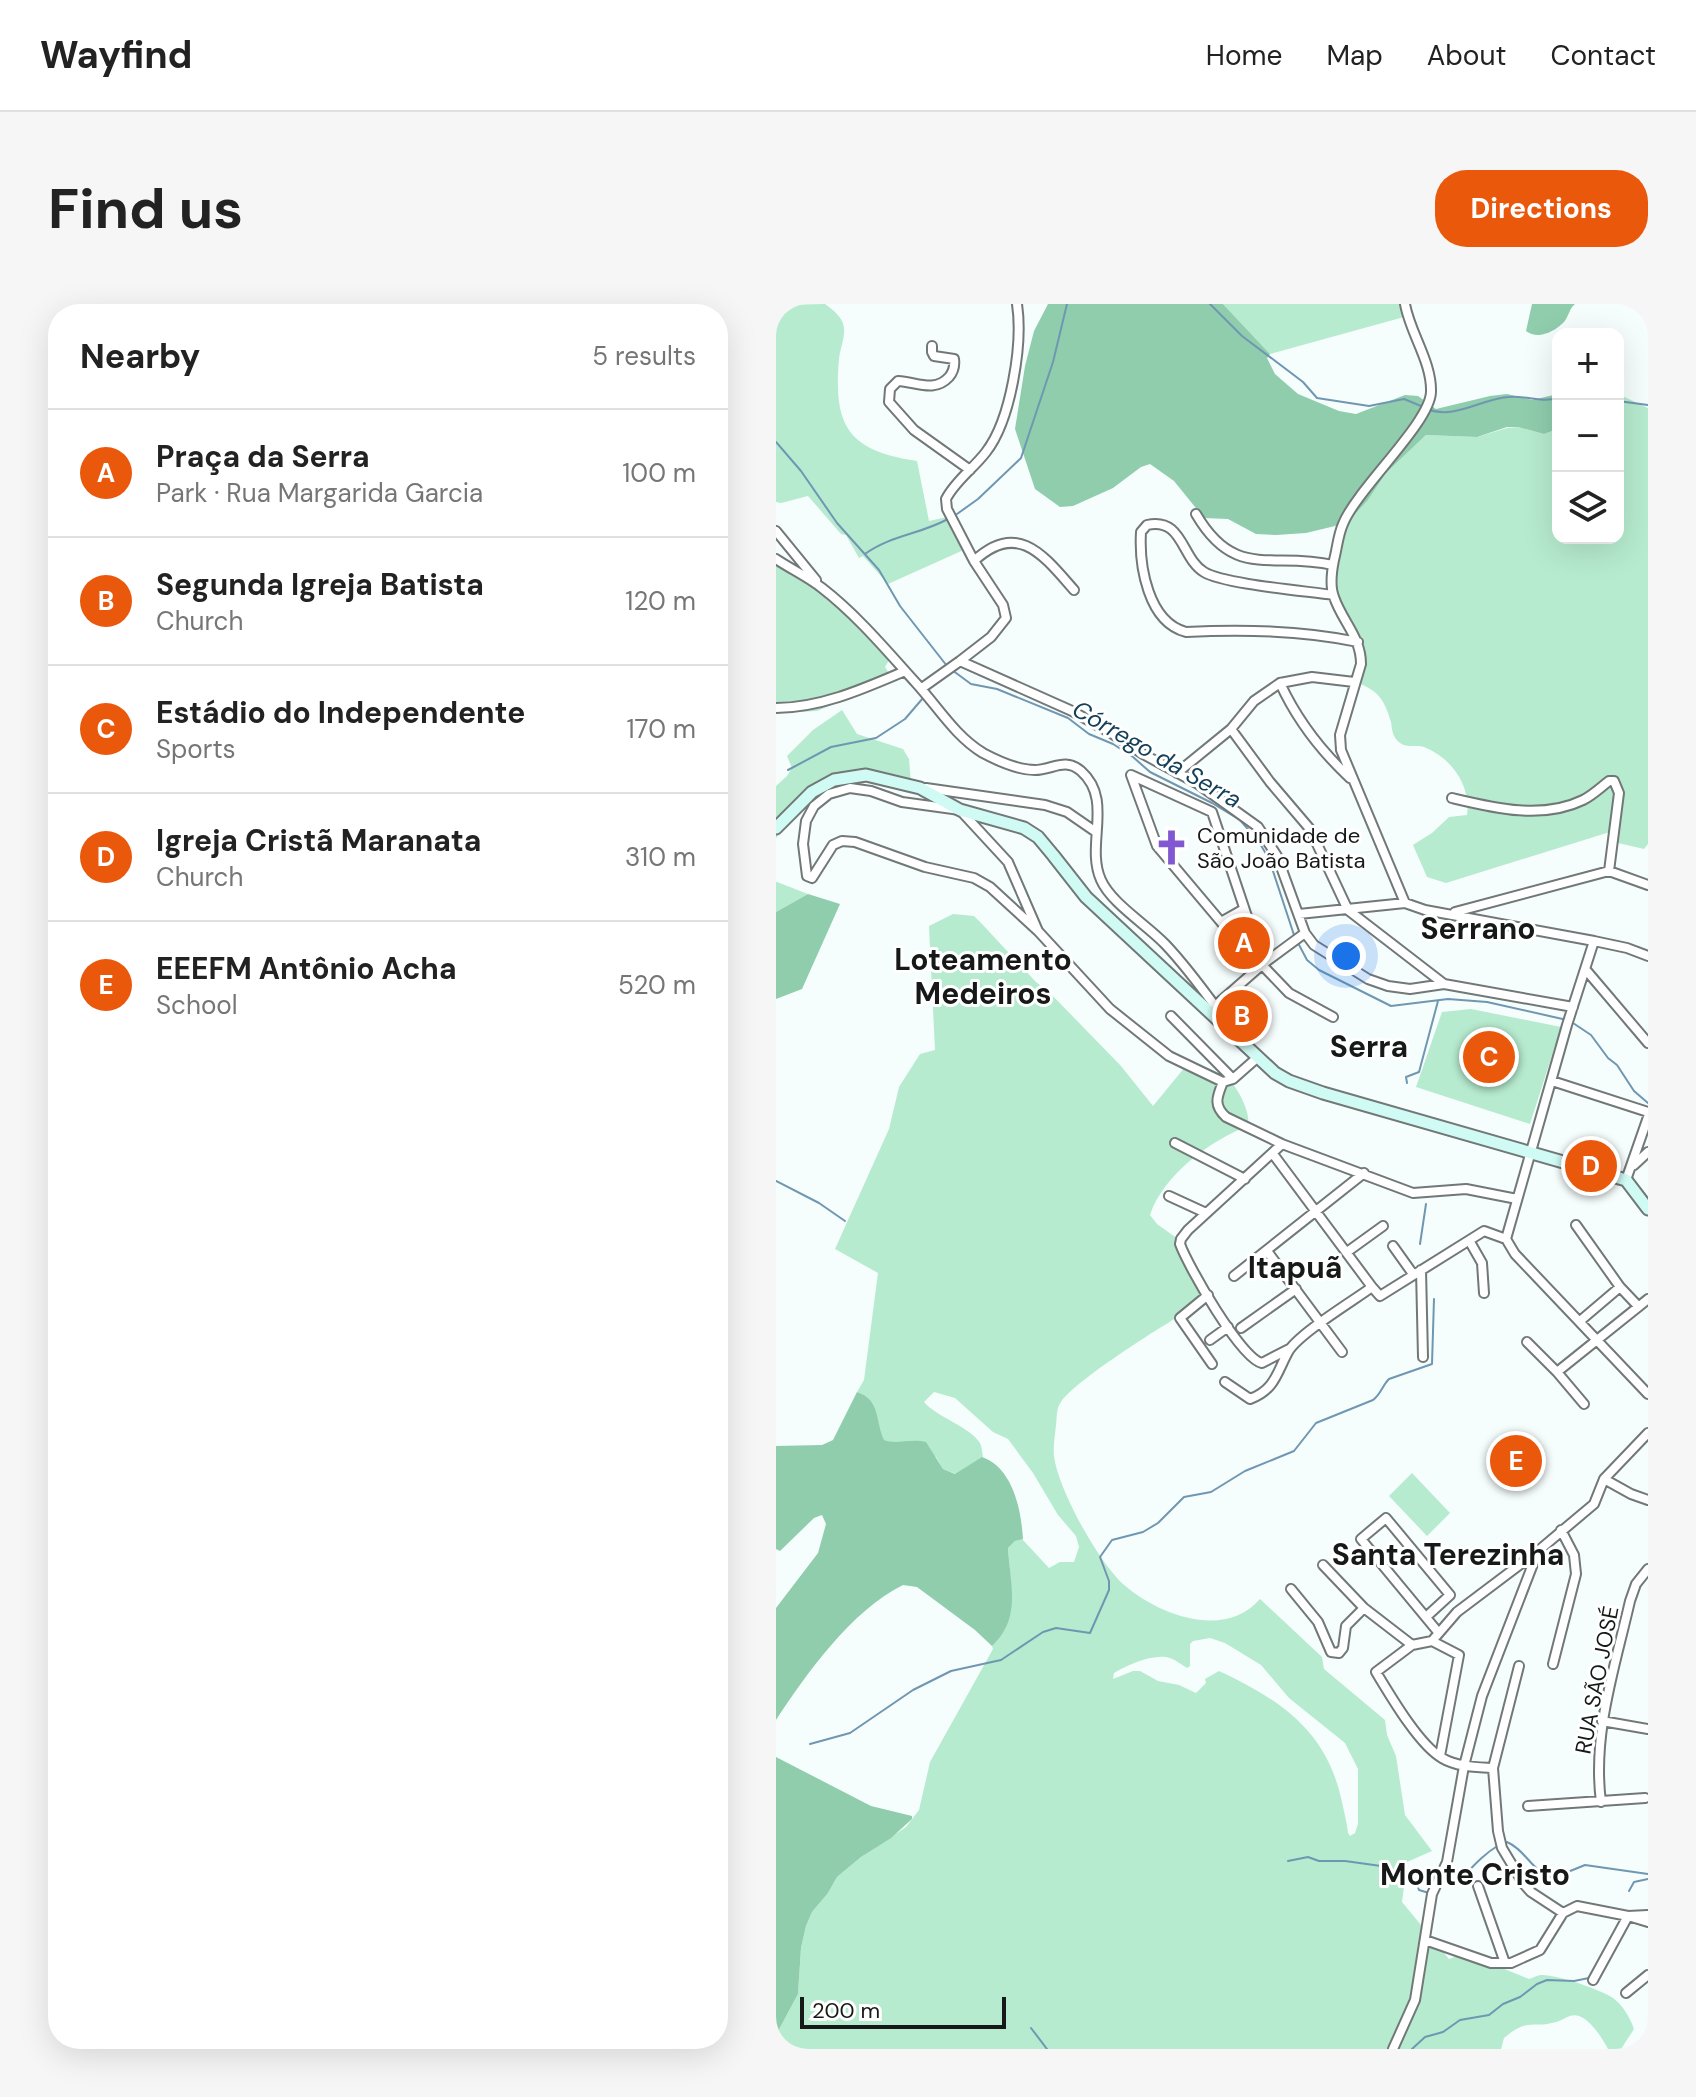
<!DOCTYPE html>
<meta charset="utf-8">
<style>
body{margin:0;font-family:"DM Sans",sans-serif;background:#f6f6f6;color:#222}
.controls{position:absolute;right:24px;top:24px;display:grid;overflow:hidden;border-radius:16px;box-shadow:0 8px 32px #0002}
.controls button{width:72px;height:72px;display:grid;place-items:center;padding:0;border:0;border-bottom:2px solid #e0e0e0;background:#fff;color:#222;font:40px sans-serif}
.scale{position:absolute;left:24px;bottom:20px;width:206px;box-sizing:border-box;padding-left:8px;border:4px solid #171919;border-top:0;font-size:22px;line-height:28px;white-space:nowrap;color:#171919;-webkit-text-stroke:6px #fff;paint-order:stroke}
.you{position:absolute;left:570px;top:652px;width:28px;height:28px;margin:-20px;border:6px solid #fff;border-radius:50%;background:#1a73e8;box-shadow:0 0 0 12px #1a73e833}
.badge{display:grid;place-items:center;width:52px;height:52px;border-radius:50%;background:#ea580c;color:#fff;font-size:26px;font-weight:700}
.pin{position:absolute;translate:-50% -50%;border:4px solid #fff;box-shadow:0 2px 8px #0006}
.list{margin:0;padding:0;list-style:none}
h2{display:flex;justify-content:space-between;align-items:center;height:104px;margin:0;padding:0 32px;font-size:34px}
h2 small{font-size:26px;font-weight:400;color:#767676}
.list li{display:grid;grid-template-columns:52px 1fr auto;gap:24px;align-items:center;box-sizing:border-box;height:128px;padding:0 32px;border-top:2px solid #e0e0e0}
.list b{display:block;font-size:30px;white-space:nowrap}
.list p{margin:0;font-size:26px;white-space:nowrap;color:#767676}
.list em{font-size:26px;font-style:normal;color:#767676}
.icon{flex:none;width:44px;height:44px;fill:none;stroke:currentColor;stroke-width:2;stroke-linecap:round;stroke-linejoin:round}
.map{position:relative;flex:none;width:872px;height:1745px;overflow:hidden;border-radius:32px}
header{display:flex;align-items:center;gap:48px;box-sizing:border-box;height:112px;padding:0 40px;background:#fff;border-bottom:2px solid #e0e0e0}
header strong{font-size:38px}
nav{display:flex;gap:44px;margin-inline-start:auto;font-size:28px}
.intro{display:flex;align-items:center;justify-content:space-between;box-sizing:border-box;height:192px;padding:0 48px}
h1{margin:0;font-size:56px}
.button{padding:20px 36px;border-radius:32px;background:#ea580c;color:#fff;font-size:28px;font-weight:700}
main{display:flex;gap:48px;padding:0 48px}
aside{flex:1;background:#fff;border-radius:32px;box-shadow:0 8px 32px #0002}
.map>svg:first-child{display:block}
</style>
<header>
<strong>Wayfind</strong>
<nav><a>Home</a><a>Map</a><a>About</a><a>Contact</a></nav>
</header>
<div class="intro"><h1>Find us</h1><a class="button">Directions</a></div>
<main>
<aside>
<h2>Nearby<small>5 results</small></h2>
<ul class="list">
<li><span class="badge">A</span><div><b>Praça da Serra</b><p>Park · Rua Margarida Garcia</p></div><em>100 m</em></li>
<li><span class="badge">B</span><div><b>Segunda Igreja Batista</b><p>Church</p></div><em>120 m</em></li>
<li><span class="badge">C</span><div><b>Estádio do Independente</b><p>Sports</p></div><em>170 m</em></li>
<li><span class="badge">D</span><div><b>Igreja Cristã Maranata</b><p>Church</p></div><em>310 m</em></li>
<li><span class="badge">E</span><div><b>EEEFM Antônio Acha</b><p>School</p></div><em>520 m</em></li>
</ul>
</aside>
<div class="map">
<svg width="872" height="1745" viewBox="0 0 872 1745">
<rect width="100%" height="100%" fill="#f6fdfd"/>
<!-- green -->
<path fill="#b6ebcf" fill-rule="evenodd" d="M49,0C57,6 67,13 68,24C69,34 64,45 63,55C57,123 73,147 141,157L153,217L176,212L192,244L112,280L87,252L83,254L70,231L65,230L32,192L5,199L0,198V1Z
M447,0H623L628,13L494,50Z
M842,90L872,104V540L868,545L842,539L837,527L670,579L651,573L637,541L656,529L673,513L691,511C695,482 676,454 648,443C639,440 628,446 620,435C616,430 616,424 615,418C608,394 602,387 580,378L588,348L558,291L568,218L592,196L610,169L650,131L701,133L731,124L742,123L768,130L782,125V234H842Z
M0,260L38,282L58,299L113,356L109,363L117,376L41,407L0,409Z
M66,406L81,430L127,445L133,455L135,479L71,474L36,494L0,534V482L11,472L16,464L11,452L37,426Z
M0,578H1L32,590L0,608Z
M177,610L198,612L206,620L260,678L273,688L345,762L377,802L414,757C426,762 441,767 451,774C462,783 475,809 472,822C435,836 387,871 374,911L381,920L409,940L408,947L428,986C417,996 405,1011 392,1019C372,1031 297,1079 285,1098C280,1104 281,1113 280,1121C279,1131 277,1142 278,1152C282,1185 322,1257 347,1280C382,1311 449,1336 484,1295L546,1353L548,1365L609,1416L611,1431L620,1452L629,1511L656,1547L631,1558L626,1598L673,1655L689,1649L753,1675C757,1674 761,1671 765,1671C779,1670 826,1686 837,1694C847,1701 854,1714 858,1725L845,1745H832C826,1734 815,1716 803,1712C794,1709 788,1716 780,1718C756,1725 753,1713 728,1734L725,1745H0V1731L22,1690L25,1644L30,1622L36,1608L52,1589L61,1573L85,1553L130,1523L143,1506L154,1458L217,1345L216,1342C244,1316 234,1278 232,1244L239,1237L246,1235L273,1264L284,1258H298L303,1243L300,1232L282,1211L257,1169L232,1135L217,1128L179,1094L158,1088L148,1098C162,1114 193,1122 204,1139C206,1143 206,1148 207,1153L180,1170L167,1165L160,1153L107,1136C99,1117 104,1096 81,1088L88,1076L102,969L59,945L113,825L123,783L144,750L159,746L153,622ZM434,1334L449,1339L485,1361L513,1394L569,1439L582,1465V1520L579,1529L574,1532L572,1529C571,1519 568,1508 566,1498C551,1427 505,1396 443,1367L429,1375L430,1379L420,1389L403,1381L382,1377L364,1367H357L337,1375L338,1369C352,1361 378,1349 394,1354C400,1356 406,1361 411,1364L414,1362V1340L417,1337Z
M695,705L785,723L754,820L640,783L666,708Z
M636,1169L674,1209L651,1232L613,1192Z"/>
<!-- forest -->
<path fill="#8fcdad" d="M272,0H447L494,50L491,54L499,70L522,90L563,107L580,110L629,91L642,92L660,105L714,92L731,90L756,96L782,90V125L768,130L742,123H731L701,133L650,131L610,169L592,196L576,213L559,222L530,229L500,231L480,230L452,215L428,214L398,177L374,160L365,163L337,184L297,202L284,203L259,185L239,125L249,62L258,27Z
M756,0H799C793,5 793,12 788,18C778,28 762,36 750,27Z
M32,590L64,600L26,685L0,695V608Z
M81,1088C105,1096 99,1117 108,1136C121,1141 135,1134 150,1138L167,1165L179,1170L206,1153C237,1164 245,1205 247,1235L239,1237L232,1244C234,1280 246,1314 216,1342L199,1326L141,1283L127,1281C75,1307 31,1369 0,1416V1304L42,1249L50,1220L46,1211L38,1214L4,1247L0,1245V1142L46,1141L57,1136Z
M0,1453L95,1502L136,1512V1515L115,1534L85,1553L61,1573L52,1589L36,1608L30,1622L25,1644L22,1690L0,1731Z"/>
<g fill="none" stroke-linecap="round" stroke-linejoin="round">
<!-- stream -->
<path stroke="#7097b1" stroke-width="2" d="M434,0L466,32L527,78L541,94L593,102L628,95L645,102
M842,97L872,101
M651,105C678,116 705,95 732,93C750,91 764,99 782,94
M0,138L25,167L61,219L103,266L124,302L171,362
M181,210L202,195L245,154L277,58L291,0
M89,250C113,232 144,230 170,216
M176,366L195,380L221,385L292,414L313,430L337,440L357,453L374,468L436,499L464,516L483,538L493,555L518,631
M12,466L55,443L100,434L129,415L147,394
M521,637L531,656L543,666L615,702L672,695L711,698L791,716
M797,719L815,731L832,754L841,761L858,787L872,799
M631,779L630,773L643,768L662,697
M0,877L43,899L69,917
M644,940L650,900
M34,1440L74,1429L137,1386L175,1367L225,1356L267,1328L280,1324L314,1329L333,1286V1277L324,1253L336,1236L367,1228L382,1219L408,1193L435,1188L469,1167L518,1147L540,1119L597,1096C605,1090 606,1082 613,1075L656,1060L658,995
M731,1538C750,1546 756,1568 777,1574L809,1561L872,1570
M512,1557L532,1553L543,1557H569L605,1562L639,1575L643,1586L653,1589
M670,1578L680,1580C695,1565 706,1551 723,1541
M853,1587L858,1578L872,1575
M255,1724L271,1745
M636,1745L649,1733L667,1728L684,1716L713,1711L727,1700L744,1693L761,1680L771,1676L798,1677L813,1674"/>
<defs>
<path id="minor" d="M629,0C634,29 656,58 655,88C654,119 581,185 567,220C562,231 561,245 558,256C556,266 554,283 558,293C566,317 585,333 585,360L564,431L565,446L629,599
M156,42V48L158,52L178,55C179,62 178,67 173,73C158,89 141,78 122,77L114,85L113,98L138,126L194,166
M420,210C459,277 496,247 557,261
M0,227L40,276
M0,255C15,265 32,273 46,284C81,311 111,347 140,379C162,403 179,432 207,449C222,457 242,466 259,466C276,466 289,453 305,467C338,496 309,541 325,576C335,599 371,621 389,640C413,665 433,694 453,721
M198,257L171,205L170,195C179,177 198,164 210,148C235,116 247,40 241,0
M557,291C530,287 447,280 428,268C405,254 407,213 371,221L365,228C363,262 372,318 410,328C468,325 525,326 582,338
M184,357L215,333L230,314L227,301L198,257C242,216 268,252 298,286
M504,379C521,416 545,447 574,474
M146,384L184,357L296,407L335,429L367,450L422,480L482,523L501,552L529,629L538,641L592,675L612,682L634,685L668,680L797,703
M0,404C45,404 89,384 129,367
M455,425L494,478L534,525L572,606L668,680
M401,469L455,425L478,397L504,379L536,373L578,378
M150,484L269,501L291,508L320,528
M676,494C718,504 766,516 807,496C817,491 825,483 833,477H838L843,489L833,567
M679,608L833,567L872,581
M523,610L629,599L649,606L818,637L851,644L872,652
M445,618L468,605
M262,627L214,583L198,574L149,563L79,538L66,537L57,541L36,574L31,572L27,540L30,517L38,502L53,490L74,484L95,487L126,498L184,506L232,558L262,627L334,705L393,752L447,778L457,775L482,753
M487,660L436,508L355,471L381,542L445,618L513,689L557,713
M810,666L872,739
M439,702L487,660L529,629
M395,712L457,775
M776,777L872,808
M447,778C441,793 437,801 450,813L506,840L637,889L690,885L741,895
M399,839L469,875
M506,840L412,926L405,935L404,940C412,962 465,1055 486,1059L513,1045
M497,850L596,983
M858,861L872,848
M850,876L872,813
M393,892L430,909
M800,921L844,983L862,1002
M730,935L791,721L818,637
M730,935L739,950L872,1090
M694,938L706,959L708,989
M617,942L637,970
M491,947L566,1048
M571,948L607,922
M645,966L647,1053
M458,972L588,869
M432,991L404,1014L436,1060
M804,1017L844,983
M465,1024L520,985
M434,1036L452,1023
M751,1038L781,1068L808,1100
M781,1068L872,995
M449,1078L474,1095C499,1086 501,1068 512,1048C522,1030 577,997 596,983L604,992L708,927L730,935
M828,1175L855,1190L872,1196
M547,1261L588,1304L636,1341
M515,1285L542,1318L555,1348L563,1349L567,1344L570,1322L588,1304
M650,1313L674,1291L610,1214L585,1235L662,1328
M656,1337L681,1308L762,1247L818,1200L828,1175L872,1129
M656,1337L636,1341L600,1368C614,1391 643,1441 666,1454C681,1463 700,1463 717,1464
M656,1337L683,1351L664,1452
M777,1360L800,1270L798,1251L785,1226
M743,1362L717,1464L722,1527L726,1544L747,1579L755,1588L787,1609
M826,1417L872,1425
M825,1498C816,1430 839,1363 854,1297L860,1280L872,1265
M752,1502L869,1494
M702,1582L729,1659
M649,1636L715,1659H735L764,1646L787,1609L801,1602L852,1612L872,1611
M817,1676L852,1612L872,1618
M850,1689L872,1671
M617,1745L639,1696L656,1590L671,1558L688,1462L706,1392L762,1247"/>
<path id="secondary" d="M0,524L36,488L58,476L90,471L144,484L184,506L248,524L262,533L277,551L310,593L499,769L513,777L547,789L850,876L872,905"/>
</defs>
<!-- minor casing -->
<use href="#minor" stroke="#727878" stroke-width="12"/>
<!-- secondary casing -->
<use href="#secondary" stroke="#727878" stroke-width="15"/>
<!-- minor -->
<use href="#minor" stroke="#fff" stroke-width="8"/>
<!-- secondary -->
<use href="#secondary" stroke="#d0fbf4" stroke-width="11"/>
</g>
<!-- icons -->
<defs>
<symbol id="church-bare" viewBox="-9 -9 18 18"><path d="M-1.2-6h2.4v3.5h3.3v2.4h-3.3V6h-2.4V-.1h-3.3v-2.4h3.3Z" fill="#8158d2" stroke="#fff" stroke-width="2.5" paint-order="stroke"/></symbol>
</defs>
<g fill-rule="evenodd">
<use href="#church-bare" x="370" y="518" width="51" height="51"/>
</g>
<g text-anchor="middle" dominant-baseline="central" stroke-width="6" stroke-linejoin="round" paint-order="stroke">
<!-- poi labels -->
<g font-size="22" fill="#171919" stroke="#fff" text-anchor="start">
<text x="421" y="531">Comunidade de<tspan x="421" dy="25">São João Batista</tspan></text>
</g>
<!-- street labels -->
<g font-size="22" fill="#171919" stroke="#fff">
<text transform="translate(821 1376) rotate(-79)">RUA SÃO JOSÉ</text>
</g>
<!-- water labels -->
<g font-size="24" font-style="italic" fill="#144059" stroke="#fff">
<text transform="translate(381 450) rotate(30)">Córrego da Serra</text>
</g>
<!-- district labels -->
<g font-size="30" font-weight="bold" fill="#171919" stroke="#fff">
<text x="702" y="624">Serrano</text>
<text x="207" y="655">Loteamento<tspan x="207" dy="34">Medeiros</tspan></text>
<text x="593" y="742">Serra</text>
<text x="519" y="963">Itapuã</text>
<text x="672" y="1250">Santa Terezinha</text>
<text x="699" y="1570">Monte Cristo</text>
</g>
</g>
</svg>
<div class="controls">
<button>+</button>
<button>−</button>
<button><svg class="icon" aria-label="layers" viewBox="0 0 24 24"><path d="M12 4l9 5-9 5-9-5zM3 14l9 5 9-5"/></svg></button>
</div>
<div class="scale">200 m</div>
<div class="you"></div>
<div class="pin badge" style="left:468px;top:639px">A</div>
<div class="pin badge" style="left:466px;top:712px">B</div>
<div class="pin badge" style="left:713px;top:753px">C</div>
<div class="pin badge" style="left:815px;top:862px">D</div>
<div class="pin badge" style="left:740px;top:1157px">E</div>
</div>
</main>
